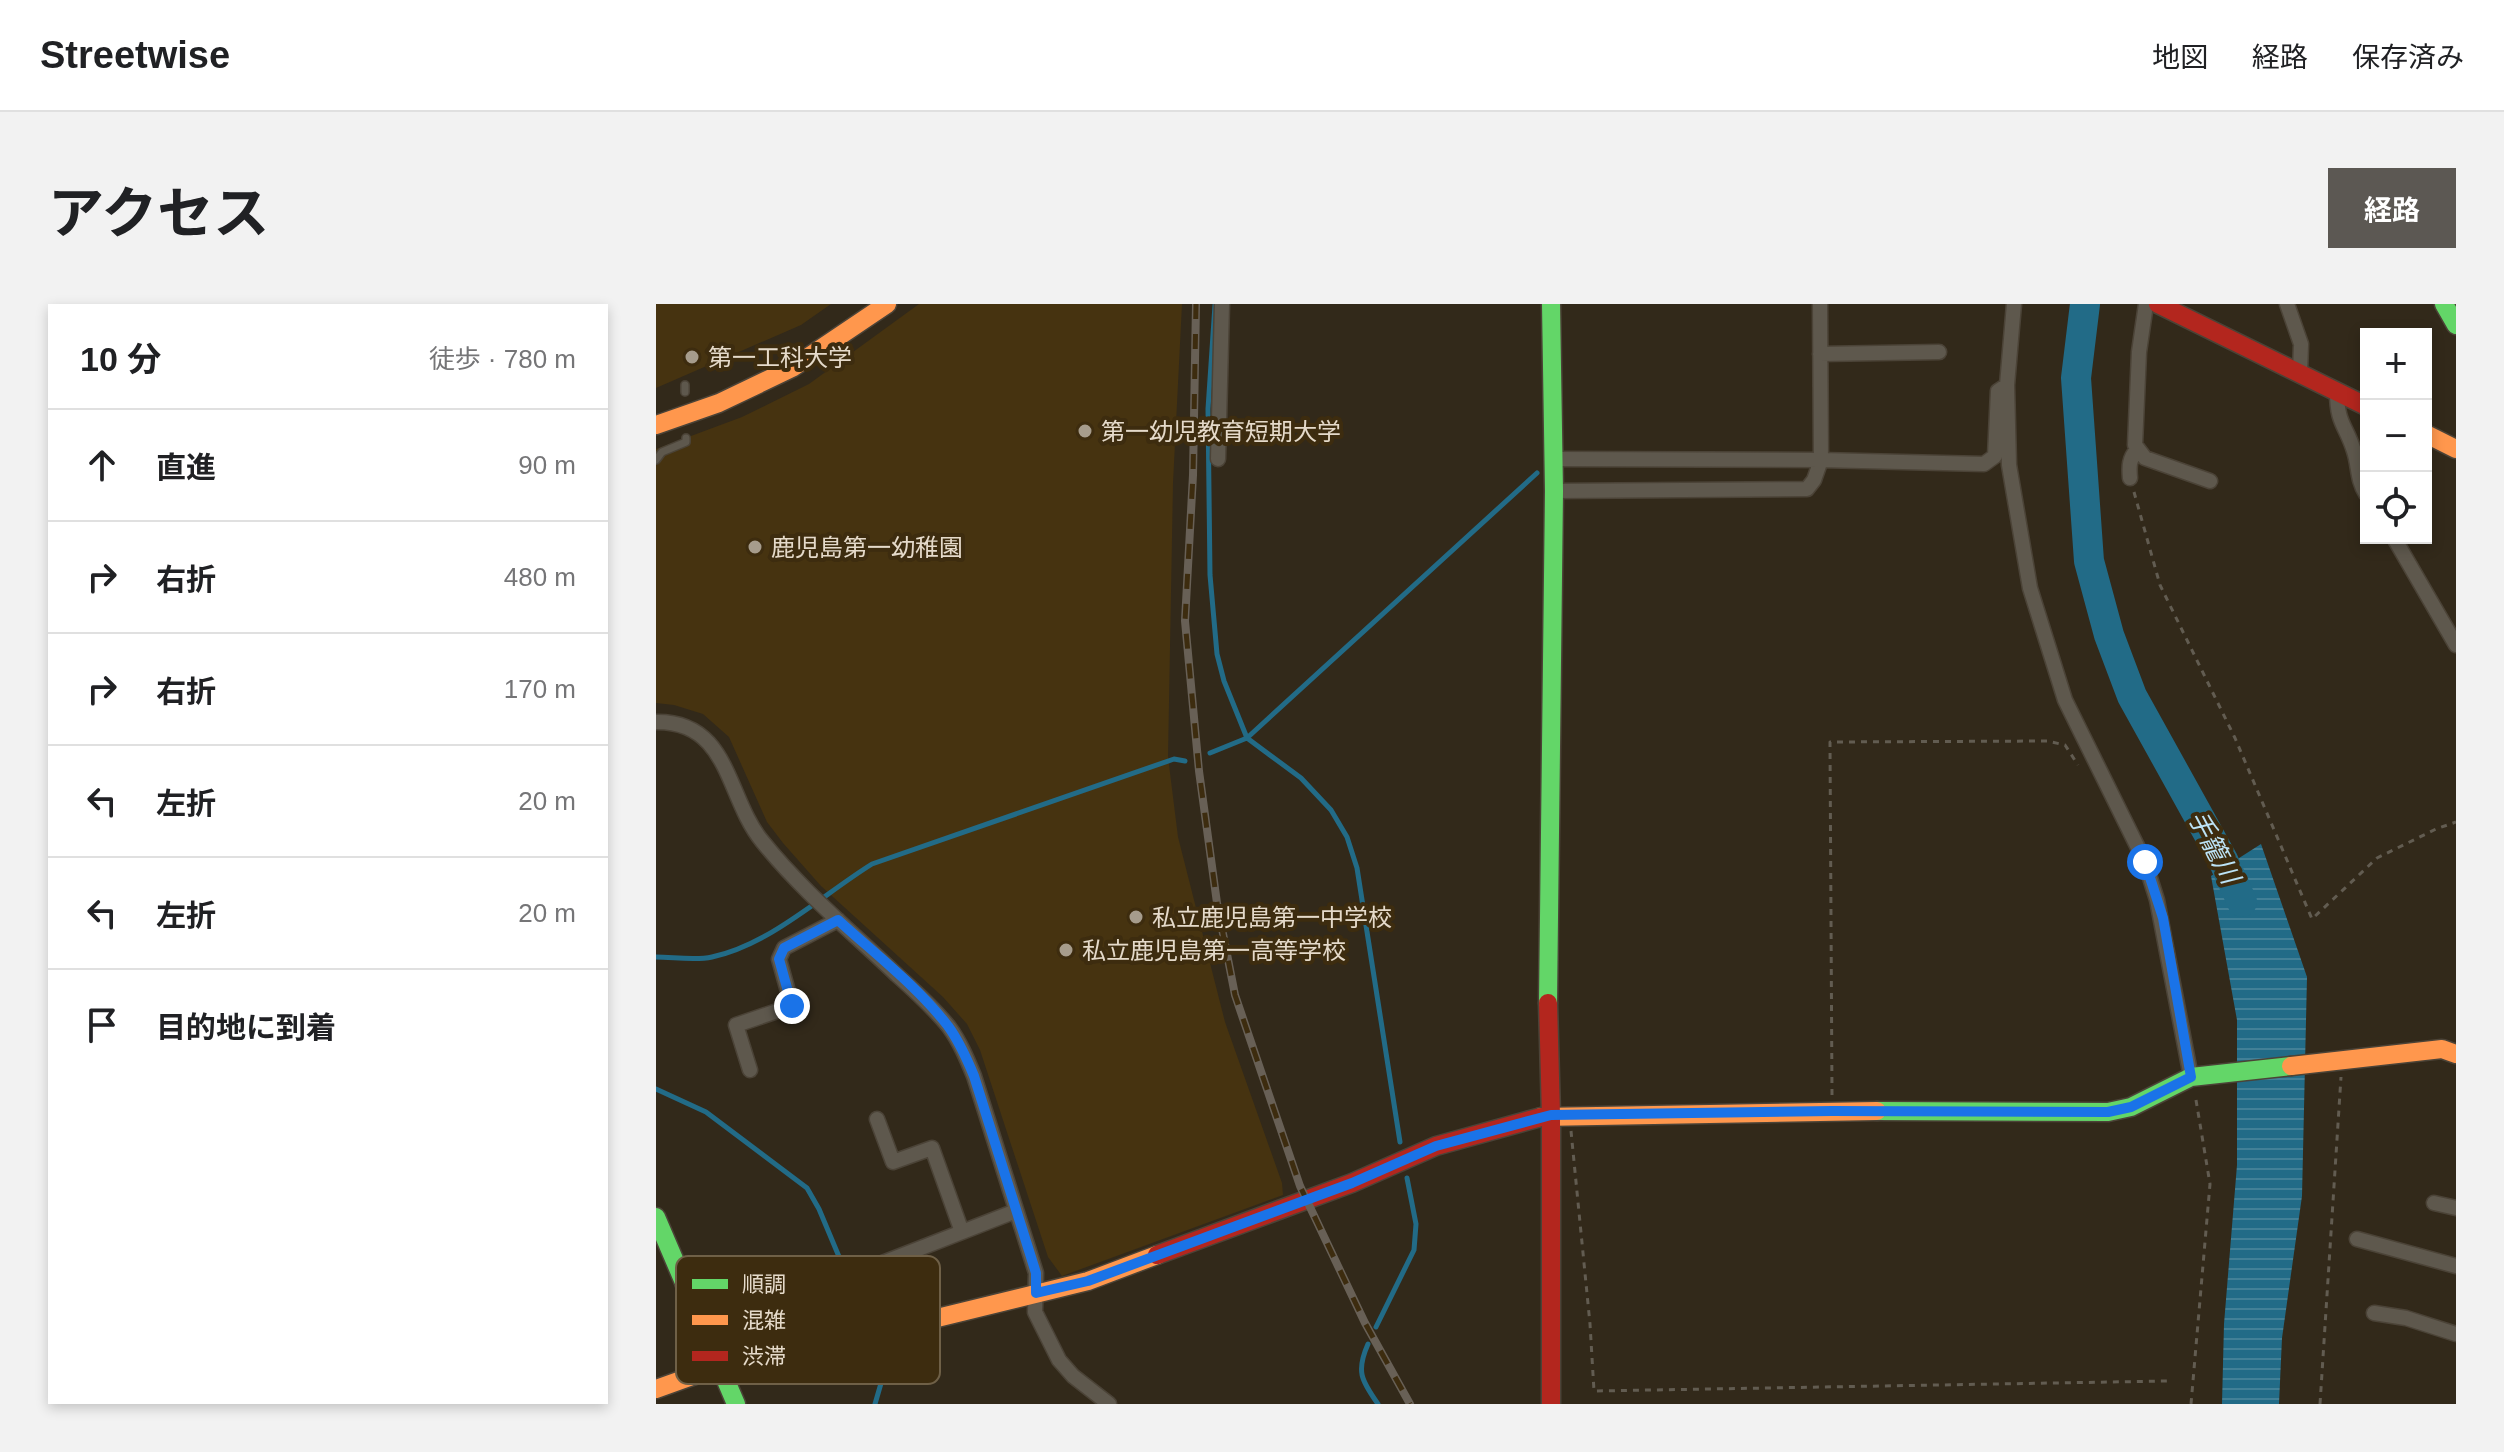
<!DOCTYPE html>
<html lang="ja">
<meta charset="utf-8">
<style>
body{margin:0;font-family:Arial,"Noto Sans JP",sans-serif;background:#f2f2f2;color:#202124}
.controls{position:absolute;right:24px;top:24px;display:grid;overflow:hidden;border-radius:0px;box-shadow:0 4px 12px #0003}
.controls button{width:72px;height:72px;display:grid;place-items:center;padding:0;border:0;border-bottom:2px solid #e0e0e0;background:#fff;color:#202124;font:40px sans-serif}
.stop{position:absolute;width:24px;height:24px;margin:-18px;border:6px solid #1a73e8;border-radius:50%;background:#fff}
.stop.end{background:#1a73e8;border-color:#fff;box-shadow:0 2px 8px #0008}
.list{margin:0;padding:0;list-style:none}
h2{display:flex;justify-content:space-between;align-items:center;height:104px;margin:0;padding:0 32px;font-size:34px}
h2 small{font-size:26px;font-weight:400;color:#757577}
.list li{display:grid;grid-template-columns:52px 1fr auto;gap:24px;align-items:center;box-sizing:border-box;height:112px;padding:0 32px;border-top:2px solid #e0e0e0}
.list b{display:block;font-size:30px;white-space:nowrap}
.list em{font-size:26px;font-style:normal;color:#757577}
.icon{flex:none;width:44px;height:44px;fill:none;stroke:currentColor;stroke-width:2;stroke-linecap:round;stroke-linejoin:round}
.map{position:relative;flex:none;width:1800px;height:1100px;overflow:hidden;border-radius:0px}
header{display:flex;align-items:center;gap:48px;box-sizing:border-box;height:112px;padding:0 40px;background:#fff;border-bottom:2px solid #e0e0e0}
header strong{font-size:38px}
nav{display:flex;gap:44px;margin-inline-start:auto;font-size:28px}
.intro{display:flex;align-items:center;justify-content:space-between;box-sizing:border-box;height:192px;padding:0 48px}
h1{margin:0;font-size:56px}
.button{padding:20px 36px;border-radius:0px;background:#5c5853;color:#fff;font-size:28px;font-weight:700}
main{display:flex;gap:48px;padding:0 48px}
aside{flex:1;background:#fff;border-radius:0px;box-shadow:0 4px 12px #0003}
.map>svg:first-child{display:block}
</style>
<header>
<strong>Streetwise</strong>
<nav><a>地図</a><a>経路</a><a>保存済み</a></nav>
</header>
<div class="intro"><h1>アクセス</h1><a class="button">経路</a></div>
<main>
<aside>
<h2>10 分<small>徒歩 · 780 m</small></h2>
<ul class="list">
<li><svg class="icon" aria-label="ahead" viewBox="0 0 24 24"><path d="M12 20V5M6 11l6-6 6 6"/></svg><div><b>直進</b></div><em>90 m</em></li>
<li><svg class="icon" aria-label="right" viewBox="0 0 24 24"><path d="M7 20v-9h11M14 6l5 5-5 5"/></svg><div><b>右折</b></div><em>480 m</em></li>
<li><svg class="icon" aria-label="right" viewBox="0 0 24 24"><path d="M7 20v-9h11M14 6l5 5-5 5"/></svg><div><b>右折</b></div><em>170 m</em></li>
<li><svg class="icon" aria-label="left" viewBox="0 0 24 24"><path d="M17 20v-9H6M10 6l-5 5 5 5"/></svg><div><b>左折</b></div><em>20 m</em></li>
<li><svg class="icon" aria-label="left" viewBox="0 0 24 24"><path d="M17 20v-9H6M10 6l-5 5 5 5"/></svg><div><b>左折</b></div><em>20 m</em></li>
<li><svg class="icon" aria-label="arrive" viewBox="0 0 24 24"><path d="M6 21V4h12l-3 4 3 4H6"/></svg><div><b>目的地に到着</b></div></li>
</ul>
</aside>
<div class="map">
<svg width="1800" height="1100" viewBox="0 0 1800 1100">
<defs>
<pattern id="water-rules" width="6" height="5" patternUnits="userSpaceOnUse" patternTransform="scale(2)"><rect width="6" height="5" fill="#226b87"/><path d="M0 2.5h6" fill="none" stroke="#428097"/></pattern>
</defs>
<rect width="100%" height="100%" fill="#32291a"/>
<!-- built -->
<path fill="#463310" d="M0,0H175L145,21L0,84Z
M263,0H526L517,179L512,453L522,533L569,718L626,879L627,891L406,972L392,953L324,746L311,720L287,693L165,582L127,539L111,518L73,433L47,410L18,401L0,399V145L86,113L153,80Z"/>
<!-- water -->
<path fill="url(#water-rules)" d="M1605,540L1651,673L1646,892L1626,1034L1623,1100H1566L1568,1020L1581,861V716L1555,572Z"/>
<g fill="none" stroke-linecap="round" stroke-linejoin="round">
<!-- stream -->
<path stroke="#226b87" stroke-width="5" d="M559,1L552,105L554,271L561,350L568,377L591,434L645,474L675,506L691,533L701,564L744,838
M554,449L591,434L881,169
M0,653C17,653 39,657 56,653C115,640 166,591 216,560L518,455L529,457
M0,785L50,808L151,884L163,905L205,1005
M208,1015L228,1060V1069L219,1100
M720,1023L758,946L760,920L751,874
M712,1040C700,1067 705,1076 722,1100"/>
<!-- river -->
<path stroke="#226b87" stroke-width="30" d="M1429,0L1420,74L1433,257L1453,331L1476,392L1567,556L1586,598"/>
<defs>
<path id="lane" d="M29,81V88
M0,156L6,148L30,138V134"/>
<path id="street" d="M1358,0L1351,81L1353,161L1374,284L1409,396L1489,558L1501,596L1535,773
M1490,0L1483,48L1479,141L1489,154L1554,177
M1631,0L1645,40L1644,69
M1164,50L1283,48
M1681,88C1681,120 1690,121 1698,147C1703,162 1701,176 1710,190
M562,155L566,0
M897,155L1165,156L1328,160L1339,152L1342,87L1351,81
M1474,174C1473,163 1473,154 1481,146
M898,187L1151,185L1158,176L1165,156L1164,0
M1738,234L1800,341
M0,418C74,417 70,493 106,537C146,587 195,627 241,671C259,687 278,704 293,723C304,738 311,755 318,772L380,969L379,1008L403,1056L417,1072L453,1100
M94,766L80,721L136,702L123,655L128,644L182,616
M221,815L237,858L276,844L306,928
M1778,899L1800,904
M1701,935L1800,962
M217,1009L207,972L211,965L360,907
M1718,1009L1750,1014L1800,1030"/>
<path id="fast" d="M1788,0L1800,21
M892,699L898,187L895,0
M1221,807L1452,808L1475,803L1535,773L1635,762
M0,913L80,1100"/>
<path id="slow" d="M0,121L63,99L136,64L231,0
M1770,130L1800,145
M1635,762L1786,745L1800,750
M885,813L1221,807
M0,1085L212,1009L277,1015L432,977L501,951"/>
<path id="jam" d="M1502,0L1710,102
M892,699L895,811V1100
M501,951L696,879L780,842L885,813"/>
</defs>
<!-- lane casing -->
<use href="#lane" stroke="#4b4337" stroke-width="10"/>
<!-- street casing -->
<use href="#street" stroke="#4b4337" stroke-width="17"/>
<!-- fast casing -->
<use href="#fast" stroke="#4b4337" stroke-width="21"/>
<!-- slow casing -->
<use href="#slow" stroke="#4b4337" stroke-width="21"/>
<!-- jam casing -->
<use href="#jam" stroke="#4b4337" stroke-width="21"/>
<!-- path -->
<path stroke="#625c51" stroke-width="3" stroke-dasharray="6 6" stroke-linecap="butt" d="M1478,188L1504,281L1579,434L1656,615L1721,554L1780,525L1800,518
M1176,791L1174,438L1391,437L1409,441L1422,461
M915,827L934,1020L938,1087L1512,1077
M1535,1100L1554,880L1539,790
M1664,1100L1685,773"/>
<!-- lane -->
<use href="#lane" stroke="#5e584d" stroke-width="7"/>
<!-- street -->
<use href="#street" stroke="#5e584d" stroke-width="14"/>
<!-- fast -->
<use href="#fast" stroke="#63d668" stroke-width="18"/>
<!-- slow -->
<use href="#slow" stroke="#ff974d" stroke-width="18"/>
<!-- jam -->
<use href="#jam" stroke="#b3261e" stroke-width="18"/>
<defs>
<path id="rail" d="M540,0L537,171L529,317L543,467L561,599L579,691L644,882L709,1019L754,1100"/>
</defs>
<!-- rail casing -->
<use href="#rail" stroke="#686056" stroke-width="8"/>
<!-- rail -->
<use href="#rail" stroke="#3d2c0f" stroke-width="5" stroke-dasharray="15" stroke-linecap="butt"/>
</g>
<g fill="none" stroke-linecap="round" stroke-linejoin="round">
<!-- route -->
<path stroke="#1a73e8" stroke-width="10" d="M136,702L123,655L128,644L182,616C219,650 261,682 292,722C303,737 311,755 318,772L380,969V989L432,977L696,879L780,842L895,811L1176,807L1452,808L1475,803L1535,773L1507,614L1489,558"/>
</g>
<!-- markers -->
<g fill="#a69c8c" stroke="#3d2c0f" stroke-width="3">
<circle cx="36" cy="53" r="8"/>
<circle cx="429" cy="127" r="8"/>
<circle cx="99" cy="243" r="8"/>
<circle cx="480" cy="613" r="8"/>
<circle cx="410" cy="646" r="8"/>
</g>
<g text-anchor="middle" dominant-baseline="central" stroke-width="8" stroke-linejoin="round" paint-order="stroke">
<!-- poi labels -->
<g font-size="24" fill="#e5daca" stroke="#3d2c0f" text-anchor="start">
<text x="52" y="53">第一工科大学</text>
<text x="445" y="127">第一幼児教育短期大学</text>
<text x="115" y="243">鹿児島第一幼稚園</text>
<text x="496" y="613">私立鹿児島第一中学校</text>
<text x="426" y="646">私立鹿児島第一高等学校</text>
</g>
<!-- water labels -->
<g font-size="26" font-style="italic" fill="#bce3f6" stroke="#3d2c0f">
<text transform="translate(1558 543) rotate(62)">手籠川</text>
</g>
</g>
<!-- legend -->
<rect x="20" y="952" width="264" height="128" rx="12" fill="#3d2c0f" stroke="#6f6047" stroke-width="2"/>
<rect x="36" y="975" width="36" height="10" fill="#63d668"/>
<rect x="36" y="1011" width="36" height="10" fill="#ff974d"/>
<rect x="36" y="1047" width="36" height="10" fill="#b3261e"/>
<g font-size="22" fill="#e5daca">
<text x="86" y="988">順調</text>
<text x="86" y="1024">混雑</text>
<text x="86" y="1060">渋滞</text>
</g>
</svg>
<div class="controls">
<button>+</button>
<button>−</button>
<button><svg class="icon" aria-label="locate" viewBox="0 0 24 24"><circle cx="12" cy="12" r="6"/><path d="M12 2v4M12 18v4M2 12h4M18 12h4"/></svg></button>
</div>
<div class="stop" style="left:1489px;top:558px"></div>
<div class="stop end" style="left:136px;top:702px"></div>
</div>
</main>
